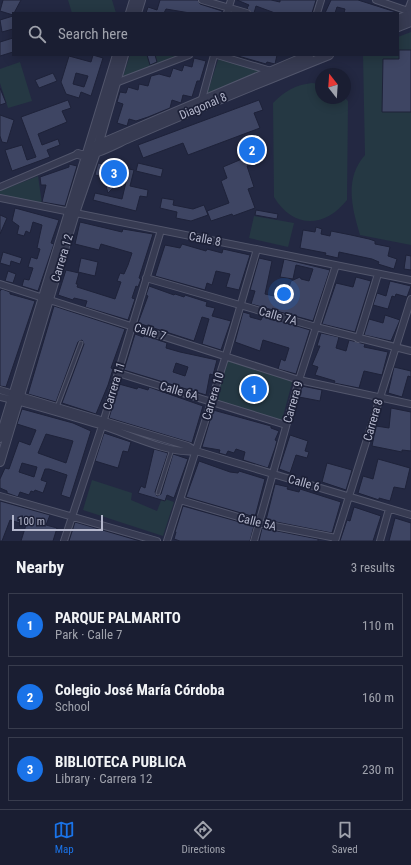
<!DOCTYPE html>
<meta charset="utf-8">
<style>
body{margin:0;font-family:"Roboto Condensed",sans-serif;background:#272b3e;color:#f1f3f6}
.compass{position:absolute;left:315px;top:68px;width:36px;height:36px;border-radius:50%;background:#1a1e32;box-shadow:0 2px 10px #0003;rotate:343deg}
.scale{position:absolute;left:12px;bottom:10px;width:91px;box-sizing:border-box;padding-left:4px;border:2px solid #b4b7cc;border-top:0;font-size:11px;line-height:14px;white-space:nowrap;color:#b4b7cc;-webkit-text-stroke:3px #1c2037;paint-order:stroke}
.you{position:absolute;left:284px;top:294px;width:14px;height:14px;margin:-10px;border:3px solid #fff;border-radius:50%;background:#1a73e8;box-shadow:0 0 0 6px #1a73e833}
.badge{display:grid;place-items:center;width:26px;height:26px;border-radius:50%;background:#1a73e8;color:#fff;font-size:13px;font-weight:700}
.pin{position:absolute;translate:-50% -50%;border:2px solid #fff;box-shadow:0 1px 4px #0006}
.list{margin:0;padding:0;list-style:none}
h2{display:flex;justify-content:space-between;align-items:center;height:52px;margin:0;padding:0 16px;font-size:17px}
h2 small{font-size:13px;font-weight:400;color:#9fa2ac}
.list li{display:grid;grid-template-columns:26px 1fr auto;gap:12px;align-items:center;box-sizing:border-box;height:64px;margin:0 8px 8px;padding:0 8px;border:1px solid #383c4d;border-radius:0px}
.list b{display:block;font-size:15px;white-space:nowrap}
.list p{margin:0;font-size:13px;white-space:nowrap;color:#9fa2ac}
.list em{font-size:13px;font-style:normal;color:#9fa2ac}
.icon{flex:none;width:22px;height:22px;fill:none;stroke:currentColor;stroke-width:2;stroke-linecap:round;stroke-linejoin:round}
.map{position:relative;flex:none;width:411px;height:541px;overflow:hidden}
.search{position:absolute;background:#1a1e32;box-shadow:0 2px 10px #0003;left:12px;right:12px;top:12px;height:44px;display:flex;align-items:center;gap:10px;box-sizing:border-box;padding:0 14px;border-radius:0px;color:#9fa2ac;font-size:15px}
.sheet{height:268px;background:#1a1e32}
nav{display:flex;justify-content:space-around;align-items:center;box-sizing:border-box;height:56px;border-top:1px solid #383c4d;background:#1a1e32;font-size:11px;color:#9fa2ac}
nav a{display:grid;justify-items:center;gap:2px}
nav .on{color:#1a73e8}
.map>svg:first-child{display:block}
</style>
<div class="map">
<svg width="411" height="541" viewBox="0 0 411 541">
<rect width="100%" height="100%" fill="#232842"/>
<!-- green -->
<path fill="#253843" d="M68,0H112L116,13H72Z
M411,32V245L360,235C352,208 344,179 365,155L363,55H398V37Z
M130,55H180L122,80Z
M219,57L262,71L207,94Z
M20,62L32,101L8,108L0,83V69Z
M312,83L321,84V98H345L348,101L347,200C325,228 293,229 274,197L273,103C285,91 295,85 312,83Z
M38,176L42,204L0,194V191Z
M254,216L294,223L288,247L249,238Z
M229,359L293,379L282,420L214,400Z
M92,480L132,493L131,500L157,511L162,498L174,502L163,536L83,510Z"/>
<!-- building -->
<path fill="#3e4563" stroke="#1e2239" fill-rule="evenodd" d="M3,0H21L13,15L0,11Z
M160,0H198L200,4L222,11V13H190L166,9L164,13H146L148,7L157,10Z
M237,0H271L280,2V0H316L312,13H275L256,6L254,13H251L247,8L249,5Z
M331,0H358L399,13H344L345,9L337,7L335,13H325Z
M13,16V29L2,32L0,20Z
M13,38V52L0,56V42Z
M399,50H411V112H382L383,59H399Z
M93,55L103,58L91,96L81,92L79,98L66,94L61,82L69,56L91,62ZM76,73L88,76L84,87L73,84Z
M147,55H155L157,62L150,65Z
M238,55H277L275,64L267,62L266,64L238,56Z
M194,58L206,61L200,81H197L192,97L183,95L181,103L172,100L170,108L148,117L136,121L129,119L127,126L117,123L123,104L117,102L120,92L126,93L128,87L138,90L139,84L148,86L151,76L159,74L170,77L173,68L182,71L184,65L192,67Z
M53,73L57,81L39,88L35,80Z
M0,88L6,103L0,105Z
M68,100L71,108L62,111L67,122L38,134L42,145L58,139L60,145L47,150L50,157L12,171L5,150L22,145L27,160L36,157L21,117Z
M259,100L263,110L254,113L260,128L188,155L183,143L143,158L138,145Z
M0,115L14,120L7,143L2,142L0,136Z
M249,156L253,163L247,166L254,187L248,189L255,208L233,216L232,214L211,221L207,211L229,203L221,181L227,178L223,167Z
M98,163L134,170L130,186L148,190L147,197L140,196L136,211L93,200L95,193L122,199L126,182L113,179L115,186L108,193L106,186L109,178L95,175Z
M138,163L163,169L161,177L136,171Z
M69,164L77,166L65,206L42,202L46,185H41L40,177L69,167Z
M162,198L174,200L173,205L193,209L204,205L208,215L191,221L176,218L177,212L160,208Z
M15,208L59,220L51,243L54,244L38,291L22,286L24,279L29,280L33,268L28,267L31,257L37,259L40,249L37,248L42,225L33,222L30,233L26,231L24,236L17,234L19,226L12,221Z
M256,210L278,214L277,219L255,215Z
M0,215L7,218L0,234Z
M80,222L122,232L123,229L153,234L139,278L141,279L138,287L136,286L132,298L135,299L128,320L85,307L87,301L74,298L73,300L58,295L66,270L79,273L76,284H78L77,287L115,299L121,282L117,281L120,273L124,274L128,265L132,253L125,251L101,244L99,250L75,244Z
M316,227L322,229L321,234L330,236L331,231L351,235L369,239L375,241V244L390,247L388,256L397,259L394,269L378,264L379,262L372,259L339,252L338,258L325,255L326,253L300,248L303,230L315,232Z
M182,244L206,251L207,249L222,253L223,249L250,255L239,290L226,287L230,274L216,271L212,285L207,283L205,290L155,276L165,245L180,248Z
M3,252L22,258L20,264L11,261L10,266L0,263Z
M406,255L411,256V270L404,269Z
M81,258L98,262L95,276L78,272Z
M259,258L272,261L265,294L274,296L275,294L286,297L291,281L300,277L301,279L309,281L313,269L296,265L293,279L280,277L284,259L330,270L313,321L251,304L255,291L250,290Z
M8,271L16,274L13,283L5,281Z
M356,277L371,281L355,332L322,324L336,283L353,287Z
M390,281L411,286L407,297L396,294L395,297L392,296L388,309L373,305L377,293L386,296Z
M149,286L174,295L175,294L184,297L185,295L207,302L206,306L215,308L212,316L231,321L221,350L202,344L209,319L202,317L194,341L138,323L148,296L146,295Z
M2,289L10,292V294L35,301L6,387L0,386V291Z
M54,306L125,329L111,368L113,369L108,385L96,414L62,403L84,344L82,340L78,342L56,402L28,394Z
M243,312L250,314V317L261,320L263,316L310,330L296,374L278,369L281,359L285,361L289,348L263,340L260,351L235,342Z
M385,315L400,320L391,341L364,335L369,319L383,323Z
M321,333L339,337L336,348L346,351L349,340L365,344L364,347L388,352L382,375L364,371L359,388L334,383L335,381L315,375L318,367L312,365L320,346H317Z
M135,334L143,337L144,335L167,343L166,348L180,352L217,360L213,375L210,374L206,395L124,370ZM176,363L188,367L185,376L173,372Z
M394,367L411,371V377L408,376L402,397L388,393Z
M119,384L137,389L138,387L148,390L149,387L203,406L192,443L109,418Z
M302,386L322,390L320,401L299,397Z
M391,408L411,412V451L402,450V452L372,446L376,426L389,428Z
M22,409L73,423L91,431L70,498L61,495L67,475L49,469H45L41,480L47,482L43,493L35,490L34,492L31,491L29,495L20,492L18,497L7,493V491L0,488V479L5,468L9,469L19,441L30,445L36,430L17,424ZM46,434L73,441L66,463L38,453ZM22,463L37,467L34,477L19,472Z
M213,410L271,426V428L279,431L275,440L277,441L275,448L268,468L243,460L245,452L236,449L234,453L228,451L226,455L219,453L220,450L202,447Z
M104,433L131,442L128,452L123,451L118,468L95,461Z
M290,435L308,441L305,451L309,452L307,458L296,455L290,473L279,469Z
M154,449L168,453L155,492L157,496L161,494L173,454L188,459L174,498L167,495L165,501L138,493L141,486L145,488Z
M378,459L410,468L405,489L394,487L390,501L379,498V500L358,493L363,476L373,479Z
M199,461L230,472L238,473L239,471L265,479L255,517L186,497Z
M327,463L352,470L346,490L322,482Z
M275,484L288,487L287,489L299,492L300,489L341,502L332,533L266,520Z
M0,501L50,515L46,525L57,528L53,541H21L26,525L10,520L2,541H0Z
M183,506L254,526L250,541H180L174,539L176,532H175Z
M354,507L381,516L373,541H340L347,520L350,521Z
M395,518L411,523V541H389Z
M75,522L140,541H69Z
M262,528L318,539V541H259Z"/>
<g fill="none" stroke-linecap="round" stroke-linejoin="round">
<defs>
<path id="service" d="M57,407L81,343
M158,493L172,449"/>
<path id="minor" d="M202,0L247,13
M376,0L411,12
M408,10L411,2
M227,13L231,0
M317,13L321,0
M217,55L271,71
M113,84L189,55
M203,103L202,99L214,55
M0,187L78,154
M0,198L411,280
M146,278L316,327L411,351
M0,284L299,380L411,404
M358,339L378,274
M118,373L286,425
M0,390L188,446L196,451L411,515
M0,397C34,405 69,416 103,426C128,434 171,455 196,451
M0,496L157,541
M180,500L259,523L336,538
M64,541L102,426L161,230
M167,541L226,355L257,249
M254,541L299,380L336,265
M335,541L411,299
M380,541L389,509"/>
<path id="tertiary" d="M130,13L134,0
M137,13L141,0
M398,19L411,14
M398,27L411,22
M95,146L309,55
M78,154C90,159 117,143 129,138C195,109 262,82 329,55
M0,438L117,55
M0,462L75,213L96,152L124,55"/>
</defs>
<!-- service casing -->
<use href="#service" stroke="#52566c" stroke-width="5"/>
<!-- minor casing -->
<use href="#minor" stroke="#52566c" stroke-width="8"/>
<!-- tertiary casing -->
<use href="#tertiary" stroke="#52566c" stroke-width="10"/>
<!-- service -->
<use href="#service" stroke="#373b52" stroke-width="3"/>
<!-- minor -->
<use href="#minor" stroke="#373b52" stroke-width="6"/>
<!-- tertiary -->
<use href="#tertiary" stroke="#373b52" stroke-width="8"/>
</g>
<g text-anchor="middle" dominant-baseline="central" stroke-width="3.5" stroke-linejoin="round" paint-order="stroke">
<!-- street labels -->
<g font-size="12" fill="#b4b7cc" stroke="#1c2037">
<text transform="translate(203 106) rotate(-23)">Diagonal 8</text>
<text transform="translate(205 239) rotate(11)">Calle 8</text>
<text transform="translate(62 258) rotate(-73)">Carrera 12</text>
<text transform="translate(278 316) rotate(16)">Calle 7A</text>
<text transform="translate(150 332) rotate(17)">Calle 7</text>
<text transform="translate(114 386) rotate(-73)">Carrera 11</text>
<text transform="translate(179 391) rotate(16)">Calle 6A</text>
<text transform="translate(213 396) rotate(-73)">Carrera 10</text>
<text transform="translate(293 402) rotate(-74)">Carrera 9</text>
<text transform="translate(373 420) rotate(-74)">Carrera 8</text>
<text transform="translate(304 483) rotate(16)">Calle 6</text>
<text transform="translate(257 522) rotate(14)">Calle 5A</text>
</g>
</g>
</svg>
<svg class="compass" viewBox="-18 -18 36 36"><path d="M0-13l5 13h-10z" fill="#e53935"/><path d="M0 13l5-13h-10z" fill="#9fa2ac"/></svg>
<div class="scale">100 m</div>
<div class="you"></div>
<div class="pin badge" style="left:254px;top:389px">1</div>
<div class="pin badge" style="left:252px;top:150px">2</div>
<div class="pin badge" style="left:114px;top:173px">3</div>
<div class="search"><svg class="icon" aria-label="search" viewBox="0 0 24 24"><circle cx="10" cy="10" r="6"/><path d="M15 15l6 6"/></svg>Search here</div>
</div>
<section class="sheet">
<h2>Nearby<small>3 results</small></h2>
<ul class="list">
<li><span class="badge">1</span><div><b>PARQUE PALMARITO</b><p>Park · Calle 7</p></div><em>110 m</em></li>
<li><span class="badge">2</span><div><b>Colegio José María Córdoba</b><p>School</p></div><em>160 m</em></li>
<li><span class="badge">3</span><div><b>BIBLIOTECA PUBLICA</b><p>Library · Carrera 12</p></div><em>230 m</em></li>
</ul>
</section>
<nav>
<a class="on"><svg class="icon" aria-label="map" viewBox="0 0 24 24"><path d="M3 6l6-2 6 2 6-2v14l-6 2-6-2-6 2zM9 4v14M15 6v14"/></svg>Map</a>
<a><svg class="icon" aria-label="directions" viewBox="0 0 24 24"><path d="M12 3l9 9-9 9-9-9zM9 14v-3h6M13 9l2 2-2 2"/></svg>Directions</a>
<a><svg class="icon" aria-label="saved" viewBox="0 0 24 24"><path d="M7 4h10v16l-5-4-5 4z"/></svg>Saved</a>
</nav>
